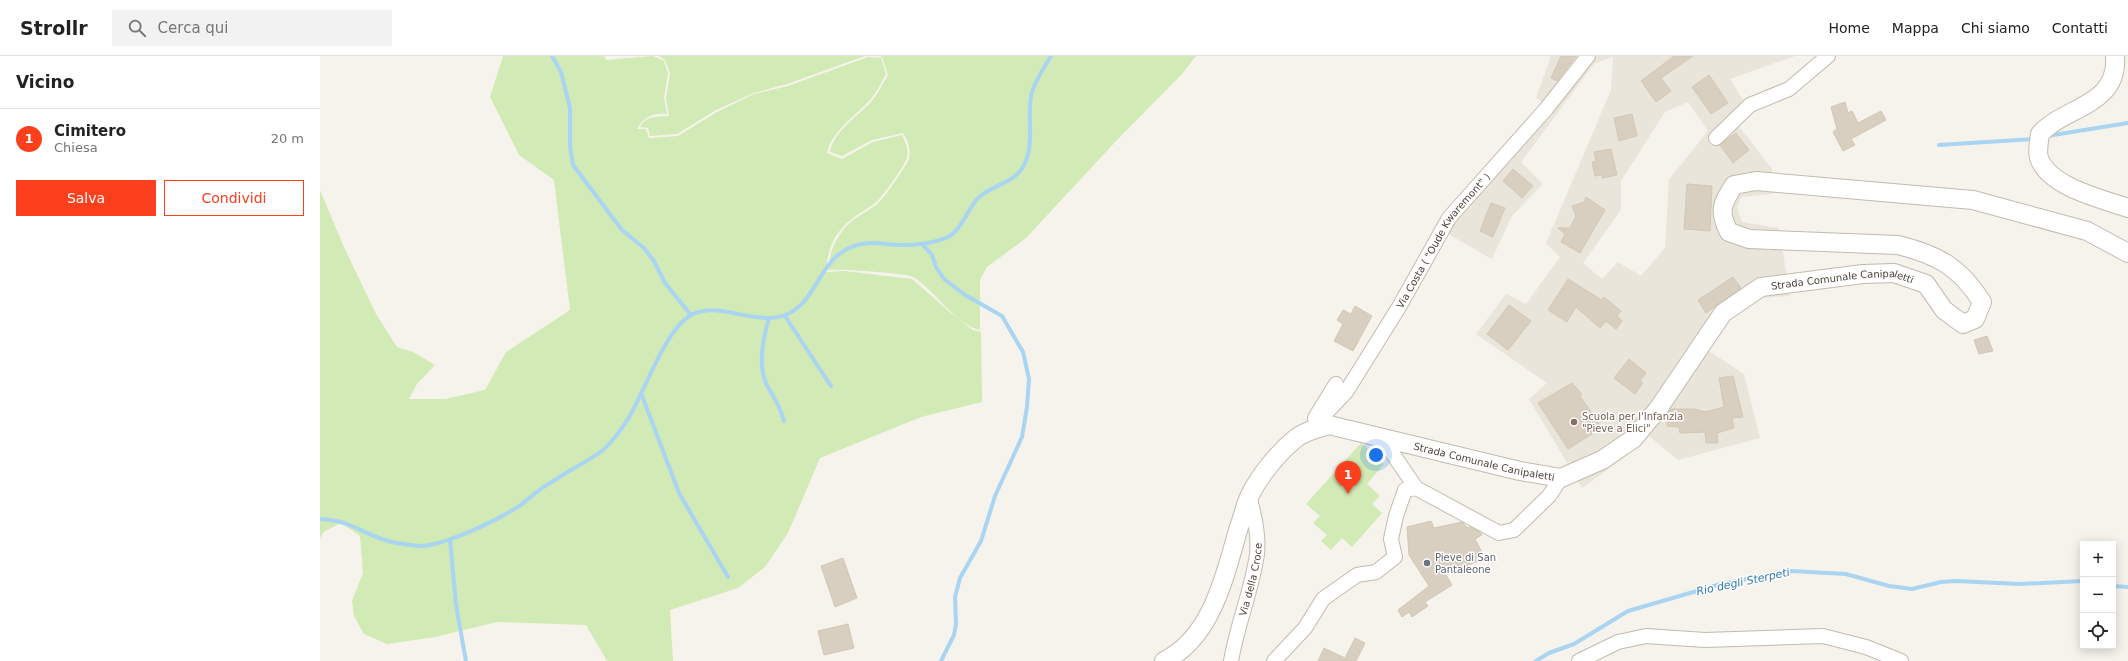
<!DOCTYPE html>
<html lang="it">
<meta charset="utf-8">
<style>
body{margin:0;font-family:"DejaVu Sans",sans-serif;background:#f2f2f2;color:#222}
.controls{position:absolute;right:12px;bottom:12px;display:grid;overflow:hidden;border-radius:0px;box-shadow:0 2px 10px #0003}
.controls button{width:36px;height:36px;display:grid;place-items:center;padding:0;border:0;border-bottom:1px solid #e0e0e0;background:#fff;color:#222;font:20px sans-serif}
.you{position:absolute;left:1056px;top:399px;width:14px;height:14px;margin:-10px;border:3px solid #fff;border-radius:50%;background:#1a73e8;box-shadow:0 0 0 6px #1a73e833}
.badge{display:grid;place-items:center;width:26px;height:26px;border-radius:50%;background:#fc3f1d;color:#fff;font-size:13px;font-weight:700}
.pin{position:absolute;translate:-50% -33px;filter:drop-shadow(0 1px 2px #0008)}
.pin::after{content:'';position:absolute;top:21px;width:14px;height:12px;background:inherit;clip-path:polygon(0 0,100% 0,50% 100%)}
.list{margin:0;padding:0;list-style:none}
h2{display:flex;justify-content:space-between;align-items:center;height:52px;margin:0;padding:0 16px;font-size:17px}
h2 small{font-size:13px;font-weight:400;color:#767676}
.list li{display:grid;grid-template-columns:26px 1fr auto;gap:12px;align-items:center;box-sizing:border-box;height:60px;padding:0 16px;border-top:1px solid #e0e0e0}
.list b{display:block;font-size:15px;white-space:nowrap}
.list p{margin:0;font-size:13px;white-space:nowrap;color:#767676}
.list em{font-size:13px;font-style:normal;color:#767676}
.actions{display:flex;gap:8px;padding:12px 16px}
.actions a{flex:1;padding:9px 0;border:1px solid #fc3f1d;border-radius:0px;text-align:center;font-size:14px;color:#fc3f1d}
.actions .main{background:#fc3f1d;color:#fff}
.icon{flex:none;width:22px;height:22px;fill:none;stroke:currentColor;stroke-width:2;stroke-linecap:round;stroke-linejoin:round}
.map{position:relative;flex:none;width:1808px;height:605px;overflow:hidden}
header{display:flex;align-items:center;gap:24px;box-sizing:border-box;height:56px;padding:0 20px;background:#fff;border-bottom:1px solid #e0e0e0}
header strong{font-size:19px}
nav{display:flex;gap:22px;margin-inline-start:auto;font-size:14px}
.search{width:280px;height:36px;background:#f2f2f2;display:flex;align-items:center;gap:10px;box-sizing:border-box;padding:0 14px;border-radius:0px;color:#767676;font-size:15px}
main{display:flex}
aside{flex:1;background:#fff}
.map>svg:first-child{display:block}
</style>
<header>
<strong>Strollr</strong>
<div class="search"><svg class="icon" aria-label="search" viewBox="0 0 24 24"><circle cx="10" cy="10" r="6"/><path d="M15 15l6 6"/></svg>Cerca qui</div>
<nav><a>Home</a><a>Mappa</a><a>Chi siamo</a><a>Contatti</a></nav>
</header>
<main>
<aside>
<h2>Vicino<small></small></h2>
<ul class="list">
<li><span class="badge">1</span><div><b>Cimitero</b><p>Chiesa</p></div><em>20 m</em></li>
</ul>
<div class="actions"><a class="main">Salva</a><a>Condividi</a></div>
</aside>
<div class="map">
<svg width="1808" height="605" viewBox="0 0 1808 605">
<rect width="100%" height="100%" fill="#f6f3ec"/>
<!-- residential -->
<path fill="#eae5da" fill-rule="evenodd" d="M1231,0H1475L1410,23L1430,55L1418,69L1452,113V138L1421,141L1417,152L1422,166L1459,172L1470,240L1440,242L1410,261L1386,293L1424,318L1440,382L1358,404L1329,380L1301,404L1262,432L1209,343L1227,327L1156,278L1186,238L1206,248L1240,201L1226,187L1291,34L1293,1L1274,8L1201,106L1223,128L1192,160L1172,203L1121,174L1227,49L1216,42ZM1368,46L1388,75L1349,123L1345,192L1321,220L1298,206L1282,223L1263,207L1301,154V125L1345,56Z"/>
<!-- green -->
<path fill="#d2eab5" d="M183,0H284L286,4L333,0L344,5L348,17L344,42L347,58C332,57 324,61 317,73H326L329,82L358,80L397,56L434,38L468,30L548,1L561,2L566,18C561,27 556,38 549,45C535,60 511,76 507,97L522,103L553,86L582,79C586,87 589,94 587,102C585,109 561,143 555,147C544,155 532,161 523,171C511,184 507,199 506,216L524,215L592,223L631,257L653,274L661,276L662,346L601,361L500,402L468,477L445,511L418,532L350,554L353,605H287L266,569L177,566L115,581L67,588L44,578L34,560L32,545L43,517L40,480L21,467L5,475L0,482V134L23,189L56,258L77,291L93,296L115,309L97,328L89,343H125L165,334L186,296L250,254L234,124L199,99L170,41Z
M339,0H545L467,28L434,37L396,54L357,78L330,80L328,72L320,71C327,59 337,61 349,60L346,42L350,17L345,4Z
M558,0H876L862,18L797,84L706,182L667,211L660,224V274C636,269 614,233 593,221C584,217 521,213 508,214C510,197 513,188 523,174C532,162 546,157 557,148C563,144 587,109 589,103C591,93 588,85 583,77L552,84L522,100L510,96C513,76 538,60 551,46C558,38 563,27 568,19L562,1Z
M1041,387L1064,408L1047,428L1060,440L1052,448L1062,457L1032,491L1022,482L1011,494L1001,485L1007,479L993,467L1000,460L986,448Z"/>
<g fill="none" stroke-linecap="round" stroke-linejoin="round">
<!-- stream -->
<path stroke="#a9d4f2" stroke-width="4" d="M232,0L241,16L250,52V90L253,109L302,174L324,192L334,205L345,227L371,259
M1727,80L1808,67
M1619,89L1715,83
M602,188L612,199L616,211L624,223L645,239L682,260L703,296L709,323L707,351L702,381L675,440L661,485L640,522L635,541L636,568L634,579L621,605
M465,260L511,330
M449,262C443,282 437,309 447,329C454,343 460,349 464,365
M321,337L359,437L408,521
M0,463C30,464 39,476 65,484C77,488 88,489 100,490C124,490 175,465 196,452C202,449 206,444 212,440C220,432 231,427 241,420C254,412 270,404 283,394C293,385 301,374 308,363C324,337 344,277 368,261C396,242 434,271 465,259C496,248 498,206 529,192C548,183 563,189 582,189C597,189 613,187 626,182C641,175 647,155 657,143C670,129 695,128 704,109C715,88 707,62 711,40C714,25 724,12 731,0
M130,483L136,549L146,605
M1793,530L1808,531
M1216,605L1229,597L1254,588L1308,555L1401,528L1454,518L1472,515L1526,518L1569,530L1592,533L1621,526L1636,525L1700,528L1763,525"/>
</g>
<!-- building -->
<path fill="#d8cfc1" stroke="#d3c7b4" d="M1241,0H1256L1237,25L1231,22Z
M1354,0H1373L1341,22L1351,35L1336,46L1321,25Z
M1389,19L1408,47L1391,58L1372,31Z
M1525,46L1528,57L1532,55L1538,67L1561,55L1566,64L1531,83L1535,89L1523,95L1513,76L1517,73L1511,51Z
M1312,58L1317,80L1299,85L1294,62Z
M1416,77L1429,94L1413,107L1400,89Z
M1291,93L1297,119L1282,122V119L1275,120L1272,106L1276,105L1274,96Z
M1193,113L1213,130L1202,142L1183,125Z
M1367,128L1392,130L1390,175L1364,173Z
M1266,141L1285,154L1260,197L1241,186L1245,178L1238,172H1250L1256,160L1252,150L1264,146Z
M1171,147L1185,152L1173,181L1160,175Z
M1413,221L1421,232L1386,257L1378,244Z
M1248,223L1282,244L1284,241L1301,255L1297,260L1302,265L1296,273L1286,265L1280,272L1256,251L1247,266L1228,254Z
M1189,249L1211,265L1188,294L1167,278Z
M1035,250L1052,260L1033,295L1014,285L1023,268L1017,264L1023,254L1031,258Z
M1667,280L1673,295L1659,298L1654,284Z
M1309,303L1326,317L1320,325L1323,327L1315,338L1294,322Z
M1413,320L1423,361L1412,362L1414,372L1397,377L1398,387H1386L1385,376L1360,377L1359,371L1347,370V359L1351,353H1375L1385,356L1404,351L1399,322Z
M1252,327L1262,338L1260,340L1282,372L1248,393L1218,347Z
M1111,465L1114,472L1142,466L1148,472L1150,471L1160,476L1162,479L1155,483L1165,502L1126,519L1132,529L1105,546L1108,550L1092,561L1089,556L1082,561L1078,554L1109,530L1089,499L1087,471Z
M523,502L537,542L515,551L501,510Z
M528,568L534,592L504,599L498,575Z
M1035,582L1045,587L1036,605H998L1004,592L1025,602Z"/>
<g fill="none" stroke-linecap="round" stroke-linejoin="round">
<defs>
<g id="minor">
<path d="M1396,82L1430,49L1469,33L1508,0"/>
<path d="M995,362L1016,328"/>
<path id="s1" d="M989,375L1026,336L1079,251L1129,162L1226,53L1268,0"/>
<path d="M1062,382L1096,432L1179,477L1194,474L1229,440L1241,422"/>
<path id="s2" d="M911,605C917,569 932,534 937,498C939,479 934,457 929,440"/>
<path d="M954,605L985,572L1003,543L1037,519L1056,516L1075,501L1071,483L1076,460L1085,434L1096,432"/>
<path d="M1259,605L1298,586L1326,580L1385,584L1503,580L1546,591L1581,605"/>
</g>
<g id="tertiary">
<path d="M1795,0C1799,50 1745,50 1720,78C1719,85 1717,95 1719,102C1729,131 1782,143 1808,152"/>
<path id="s3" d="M844,605C893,581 905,518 919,471C923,461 925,449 930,439C940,419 958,397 975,383C985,375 998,372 1009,369L1200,415L1241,422L1282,404L1313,383L1338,353L1403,257L1441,231L1543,218L1574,217L1606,228L1624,254L1643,268L1655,263L1662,246C1640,211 1618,199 1578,189L1429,183L1409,176C1398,155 1402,148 1414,129L1436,125L1653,144L1767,175L1808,197"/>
</g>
</defs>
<!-- minor casing -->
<use href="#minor" stroke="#c2bbae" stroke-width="16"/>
<!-- tertiary casing -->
<use href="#tertiary" stroke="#c2bbae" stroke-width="20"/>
<!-- minor -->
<use href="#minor" stroke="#fff" stroke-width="14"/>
<!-- tertiary -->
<use href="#tertiary" stroke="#fff" stroke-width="18"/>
</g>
<!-- markers -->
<circle fill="#8d6e63" stroke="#fff" stroke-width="1.5" cx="1254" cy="366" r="4"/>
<circle fill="#6b7280" stroke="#fff" stroke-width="1.5" cx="1107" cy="507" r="4"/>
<g text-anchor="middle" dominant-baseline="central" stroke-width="3" stroke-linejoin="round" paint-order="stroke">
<!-- street labels -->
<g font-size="10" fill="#4b4439" stroke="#fff">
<text stroke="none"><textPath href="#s1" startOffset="234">Via Costa ( "Oude Kwaremont" )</textPath></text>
<text stroke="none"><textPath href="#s3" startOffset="905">Strada Comunale Canipaletti</textPath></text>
<text stroke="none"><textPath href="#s3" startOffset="461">Strada Comunale Canipaletti</textPath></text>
<text stroke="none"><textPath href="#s2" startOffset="84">Via della Croce</textPath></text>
</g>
<!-- education labels -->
<g font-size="10" fill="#785e54" stroke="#fff" text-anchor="start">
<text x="1262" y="360">Scuola per l'Infanzia<tspan x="1262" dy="12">"Pieve a Elici"</tspan></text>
</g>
<!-- worship labels -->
<g font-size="10" fill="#5b616d" stroke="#fff" text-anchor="start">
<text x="1115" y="501">Pieve di San<tspan x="1115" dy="12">Pantaleone</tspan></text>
</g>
<!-- water labels -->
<g font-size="11" font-style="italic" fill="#2e7ab2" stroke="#fff">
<text transform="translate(1423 526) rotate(-12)">Rio degli Sterpeti</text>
</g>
</g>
</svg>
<div class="controls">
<button>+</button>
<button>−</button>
<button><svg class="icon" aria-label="locate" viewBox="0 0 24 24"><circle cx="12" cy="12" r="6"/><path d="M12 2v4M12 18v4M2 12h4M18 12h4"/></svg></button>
</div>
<div class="you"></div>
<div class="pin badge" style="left:1028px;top:438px">1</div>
</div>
</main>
